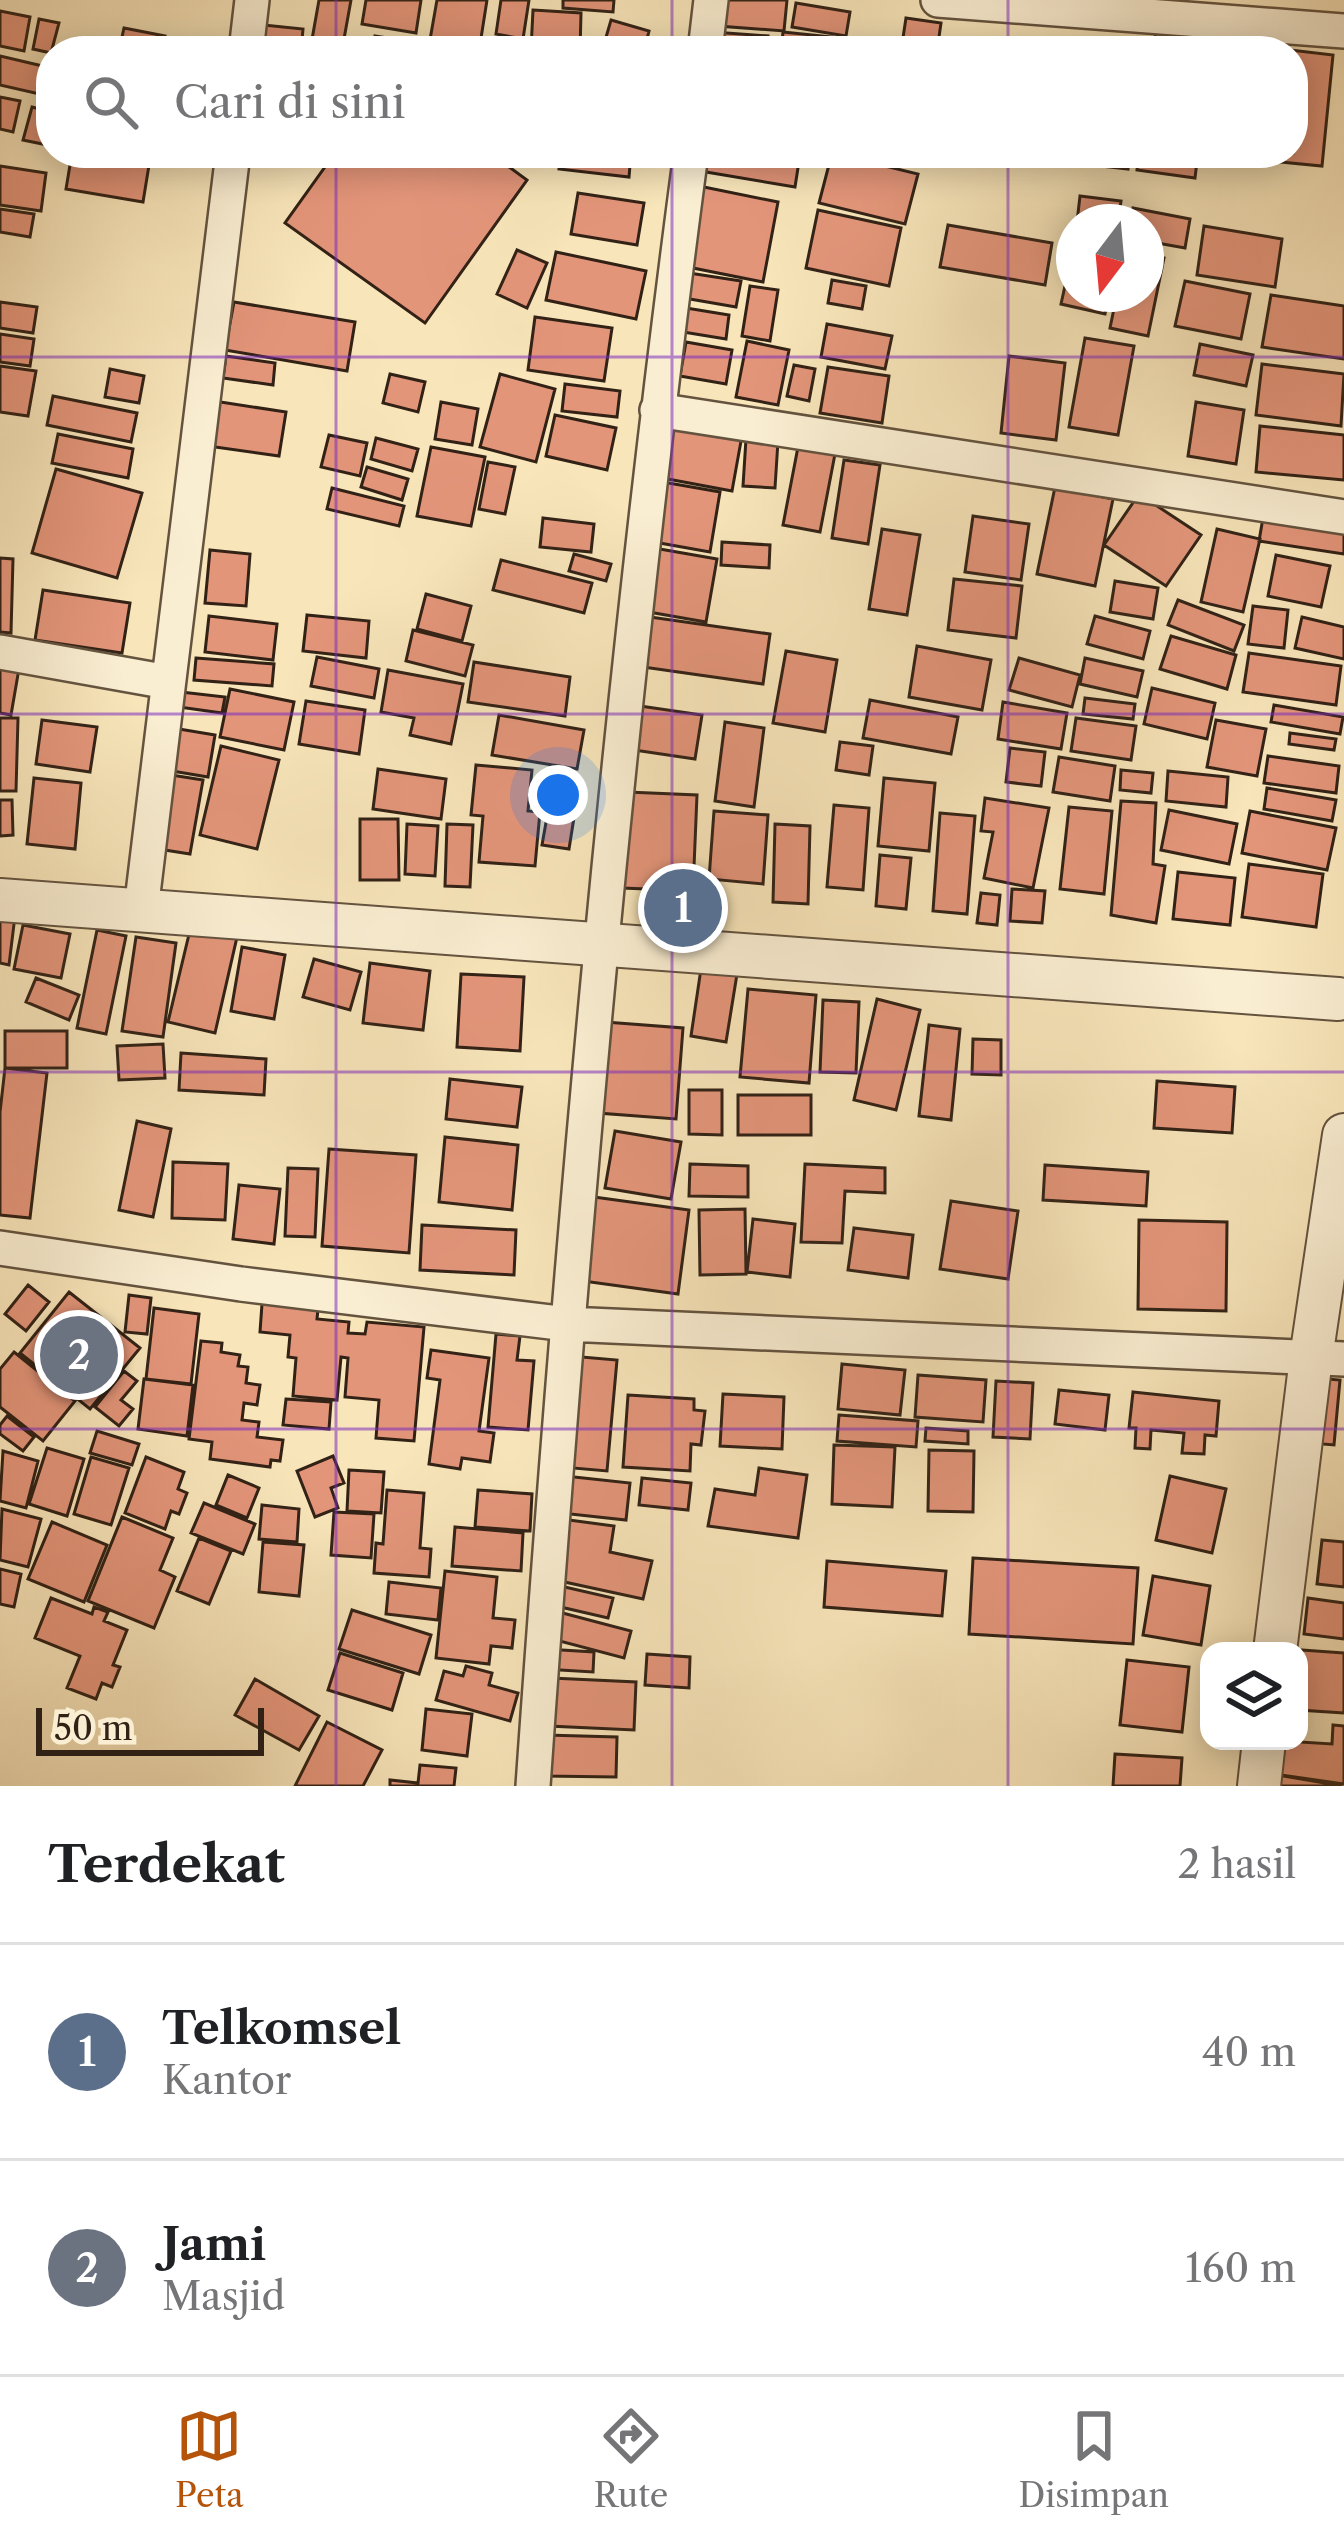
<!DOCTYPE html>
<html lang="id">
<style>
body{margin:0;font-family:"Libre Caslon Text",serif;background:#f6f6f6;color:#202124}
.controls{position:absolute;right:36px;bottom:36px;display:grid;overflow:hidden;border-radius:24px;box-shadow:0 6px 30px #0003}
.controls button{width:108px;height:108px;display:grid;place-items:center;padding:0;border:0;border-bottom:3px solid #e0e0e0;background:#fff;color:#202124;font:60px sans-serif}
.compass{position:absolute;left:1056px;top:204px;width:108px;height:108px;border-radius:50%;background:#fff;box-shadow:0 6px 30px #0003;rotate:196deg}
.scale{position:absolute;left:36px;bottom:30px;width:228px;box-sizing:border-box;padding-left:12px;border:6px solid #322216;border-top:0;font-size:33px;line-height:42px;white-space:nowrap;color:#322216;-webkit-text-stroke:9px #faeed2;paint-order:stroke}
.you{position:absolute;left:558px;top:795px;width:42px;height:42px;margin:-30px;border:9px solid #fff;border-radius:50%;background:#1a73e8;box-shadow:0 0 0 18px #1a73e833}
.badge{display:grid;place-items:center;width:78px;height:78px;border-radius:50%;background:#b45309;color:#fff;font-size:39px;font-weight:700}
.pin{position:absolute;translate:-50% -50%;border:6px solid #fff;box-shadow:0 3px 12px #0006}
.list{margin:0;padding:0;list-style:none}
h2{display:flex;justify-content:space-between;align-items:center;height:156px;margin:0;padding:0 48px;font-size:51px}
h2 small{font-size:39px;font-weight:400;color:#757577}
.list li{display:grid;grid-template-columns:78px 1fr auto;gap:36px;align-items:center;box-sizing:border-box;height:216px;padding:0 48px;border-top:3px solid #e0e0e0}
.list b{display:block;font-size:45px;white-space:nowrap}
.list p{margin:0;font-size:39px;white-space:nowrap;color:#757577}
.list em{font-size:39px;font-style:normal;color:#757577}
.icon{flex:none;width:66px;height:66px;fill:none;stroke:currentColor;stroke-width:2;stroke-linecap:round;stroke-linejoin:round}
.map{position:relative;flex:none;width:1344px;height:1786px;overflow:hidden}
.search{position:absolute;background:#fff;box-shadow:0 6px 30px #0003;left:36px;right:36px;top:36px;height:132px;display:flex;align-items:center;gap:30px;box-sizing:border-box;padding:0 42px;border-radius:48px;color:#757577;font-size:45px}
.sheet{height:588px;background:#fff}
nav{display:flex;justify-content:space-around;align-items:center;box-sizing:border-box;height:168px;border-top:3px solid #e0e0e0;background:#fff;font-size:33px;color:#757577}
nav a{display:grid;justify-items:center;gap:6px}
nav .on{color:#b45309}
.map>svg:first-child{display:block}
</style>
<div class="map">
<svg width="1344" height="1786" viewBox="0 0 1344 1786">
<rect width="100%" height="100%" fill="#f8e5ba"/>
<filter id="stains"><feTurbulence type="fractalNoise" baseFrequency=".00167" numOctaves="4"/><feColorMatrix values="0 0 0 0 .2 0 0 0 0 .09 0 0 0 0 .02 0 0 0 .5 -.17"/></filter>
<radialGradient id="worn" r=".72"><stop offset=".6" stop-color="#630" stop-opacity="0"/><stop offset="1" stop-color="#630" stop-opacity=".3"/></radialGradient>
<!-- building -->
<path fill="#e3957a" stroke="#322216" stroke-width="3" d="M319,0H351L342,50L311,45Z
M366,0H421L416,33L362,24Z
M437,0H487L479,51H428Z
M501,0H529L523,39L496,34Z
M563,0H614L613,12L563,8Z
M720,0H787L784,31L718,26Z
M796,3L850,12L846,36L792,27Z
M533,10L581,13L580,51L531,50Z
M0,11L30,17L24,51L0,46Z
M906,18L941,23L937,51H901Z
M39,19L59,23L51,53L33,49Z
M611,20L649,31L644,51H602Z
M254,24L303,29L301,51H252Z
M124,28L165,36L162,51L120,46Z
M1156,31L1214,39L1212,51H1153Z
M713,32L768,36L767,51H712Z
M783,32L832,37L831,51H781Z
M375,36L413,42L412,51H373Z
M1282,49L1333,55L1322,166L1270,161L1271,153H1293V51Z
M0,56L51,68L48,96L0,85Z
M0,97L20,101L13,132L0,129Z
M32,107L51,112L47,145L23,140Z
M72,153H151L143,202L66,189Z
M335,153H490L527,180L425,323L285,223Z
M561,153H631L629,177L559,169Z
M709,153L800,155L795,187L706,172Z
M832,153L918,174L905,224L819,203Z
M1035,153H1095L1094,165L1034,160Z
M1101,153H1129L1128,169L1100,166Z
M1139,153H1198L1195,178L1137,170Z
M0,166L46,173L41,211L0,205Z
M699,186L778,202L763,282L683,266Z
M578,193L644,203L637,245L571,234Z
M1080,196L1121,201L1118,222H1077Z
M1133,208L1190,219L1185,248L1146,241V222H1131Z
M0,209L34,214L30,237L0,232Z
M818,210L901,228L889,286L806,268Z
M948,225L1052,243L1045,285L940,267Z
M1204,226L1282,239L1275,287L1197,275Z
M517,250L547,263L527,308L497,294Z
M556,252L646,271L636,319L546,300Z
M1072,254L1074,294H1109L1105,314L1061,304Z
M1146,255L1164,258L1148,336L1110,328L1117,294H1146Z
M689,273L741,281L736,307L684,298Z
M832,280L866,286L862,309L828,303Z
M1185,281L1250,294L1241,339L1175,326Z
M750,286L778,290L770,341L742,336Z
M1271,295L1344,306V359L1262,347Z
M0,302L37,307L33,333L0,328Z
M234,302L355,322L347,371L225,350Z
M680,307L729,315L726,339L677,331Z
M535,317L612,328L604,381L528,370Z
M827,324L892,336L885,369L821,357Z
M0,334L34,339L30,366L0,362Z
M1085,338L1134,346L1118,435L1069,427Z
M747,341L789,350L778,405L736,397Z
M686,342L732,350L726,384L680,376Z
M1200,344L1253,355L1246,386L1194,375Z
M226,356L275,363L273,385L223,378Z
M1009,356L1065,363L1056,440L1001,433Z
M1262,364L1344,374L1341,426L1256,415Z
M794,365L815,369L809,401L787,396Z
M0,366L36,371L28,416L0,412Z
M828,367L889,376L882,423L820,413Z
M110,369L144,376L139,403L105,397Z
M390,374L425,382L418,412L383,403Z
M500,374L555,389L536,462L480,447Z
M565,384L620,391L617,417L562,411Z
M53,396L137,413L131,442L47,425Z
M214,401L286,412L279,456L208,446Z
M441,402L478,409L472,445L435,439Z
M1196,402L1244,410L1236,464L1188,456Z
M555,415L616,428L607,470L546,456Z
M668,417L743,430L732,491L657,477Z
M1260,426L1344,435V480L1256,472Z
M58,434L133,449L128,478L52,463Z
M329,435L367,443L360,476L321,467Z
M376,438L418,449L412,471L371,459Z
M746,439L778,441L775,488L743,486Z
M431,447L485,457L471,526L417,516Z
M798,447L835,454L820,532L783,525Z
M844,460L880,465L868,544L832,538Z
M488,462L515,467L505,514L479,509Z
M367,467L408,479L402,500L361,487Z
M56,469L142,493L117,578L32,553Z
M663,482L720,492L710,552L654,542Z
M1055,487L1113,499L1095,586L1037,574Z
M332,488L404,506L399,526L327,509Z
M1139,494L1201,535L1166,586L1104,545Z
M1264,512L1344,524V554L1259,541Z
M973,516L1029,524L1021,580L965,572Z
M543,518L594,524L591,552L540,547Z
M882,529L920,535L907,615L869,609Z
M1217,529L1260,539L1243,612L1201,602Z
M722,542L770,545L769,568L721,565Z
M654,548L717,559L706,622L643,611Z
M210,550L250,554L246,606L205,603Z
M574,554L611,564L606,581L569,571Z
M1276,555L1330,566L1321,607L1268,596Z
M0,558L13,559L11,633L0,632Z
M501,560L592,583L584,613L493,590Z
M954,579L1022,586L1016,638L948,630Z
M1115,581L1158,588L1153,619L1110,612Z
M43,590L130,603L122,653L35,640Z
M426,594L471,606L462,641L417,629Z
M1178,600L1244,625L1234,651L1168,625Z
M1253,606L1288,610L1284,648L1248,644Z
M307,615L369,621L366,658L303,651Z
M209,616L277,624L273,660L205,652Z
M1095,616L1150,631L1143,659L1087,644Z
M650,617L770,634L763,684L643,667Z
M1302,617L1344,627V659L1295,648Z
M413,630L473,645L465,676L406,661Z
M1171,636L1236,655L1227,689L1160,669Z
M917,646L991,660L982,710L909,697Z
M786,651L837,660L825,732L773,723Z
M0,653L21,657L11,715L0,713Z
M1249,653L1341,666L1336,705L1243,692Z
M317,657L379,669L374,698L311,686Z
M196,658L274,664L272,686L194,680Z
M1019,658L1080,675L1072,707L1009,690Z
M1085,658L1143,671L1137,697L1080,684Z
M474,662L570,677L565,716L468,702Z
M388,670L463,684L451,744L410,735L414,718L381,712Z
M1152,688L1215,703L1207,739L1144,724Z
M230,689L294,702L284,750L220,737Z
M181,692L225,697L222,713L179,707Z
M1085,698L1135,704L1133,719L1083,714Z
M870,700L958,717L951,754L863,738Z
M306,701L365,710L359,754L299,744Z
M1003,702L1067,713L1061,749L998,739Z
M1274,705L1343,717L1340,734L1271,722Z
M640,706L702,715L695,759L634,750Z
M499,715L584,730L577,769L492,755Z
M0,718H18L16,791H0Z
M1076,718L1136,726L1131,760L1071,751Z
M42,720L97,727L90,772L36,764Z
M1216,720L1266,729L1257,776L1207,767Z
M725,722L764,728L754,807L715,801Z
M173,728L215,735L208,777L166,770Z
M1290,733L1336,739L1334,750L1289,744Z
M840,742L873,746L869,775L836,770Z
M221,746L279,760L257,849L200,835Z
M1010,748L1045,752L1041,786L1006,782Z
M1268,756L1339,766L1336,793L1264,783Z
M1059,757L1115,766L1110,801L1053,792Z
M476,765L532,770L528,811L540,812L535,866L479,862L483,816L471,815Z
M378,769L446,779L441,819L373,809Z
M1121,770L1153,773L1151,793L1120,790Z
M1168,771L1228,777L1226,807L1166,801Z
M165,774L203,780L190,854L152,848Z
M34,778L81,783L75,849L27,844Z
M884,778L935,783L929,851L878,846Z
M1267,788L1336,800L1332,821L1264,809Z
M627,792L697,795L693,891L623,888Z
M985,798L1049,808L1033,888L984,878L993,832L981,831Z
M0,800H12L13,835L0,836Z
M550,800L576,805L569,849L542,845Z
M1121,801L1156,803L1153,864L1165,866L1156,923L1111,915Z
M834,805L869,808L863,890L827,887Z
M1069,807L1112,811L1104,894L1060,889Z
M1169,810L1237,824L1229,864L1161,850Z
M714,811L768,815L763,884L709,879Z
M1250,811L1336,828L1327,870L1242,853Z
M940,813L975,816L967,914L933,911Z
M360,819H398L399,880H360Z
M407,824L438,826L435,876L405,874Z
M447,824L473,825L470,887L445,886Z
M775,824L810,826L808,904L773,902Z
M880,855L911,858L906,909L876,906Z
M1249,864L1323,874L1316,927L1242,917Z
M1178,872L1235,878L1230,925L1173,919Z
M1012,889L1045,891L1042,923L1010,921Z
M981,893L1000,895L997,925L977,923Z
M0,915L15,916L9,965L0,963Z
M23,925L70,934L61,978L14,969Z
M191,926L237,937L215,1033L168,1022Z
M97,930L126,936L106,1034L77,1028Z
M136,937L176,943L163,1037L122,1031Z
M242,947L285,955L274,1019L231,1011Z
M314,959L361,972L350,1010L303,997Z
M702,962L738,968L726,1042L691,1036Z
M370,963L430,971L423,1030L363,1023Z
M461,974L524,977L520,1051L457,1047Z
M36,978L79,995L69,1020L26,1002Z
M748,989L816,995L809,1083L740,1077Z
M877,999L920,1010L896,1110L854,1100Z
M823,1000L859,1002L856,1073L820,1072Z
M605,1022L683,1028L676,1119L598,1113Z
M929,1025L960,1029L951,1120L919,1116Z
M5,1031H67V1068H5Z
M973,1039L1001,1040V1075L972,1074Z
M163,1044L165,1078L119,1080L117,1046Z
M181,1053L266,1059L264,1095L179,1090Z
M5,1068L47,1073L30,1218L0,1215V1112Z
M450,1079L522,1087L517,1127L446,1119Z
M1157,1081L1235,1087L1232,1133L1154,1128Z
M689,1090H722V1135L689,1134Z
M738,1095H811V1135H738Z
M137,1121L171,1129L153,1217L119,1210Z
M615,1131L681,1142L671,1199L605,1188Z
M445,1137L518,1145L512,1210L439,1202Z
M329,1149L416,1155L409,1253L322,1246Z
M173,1162L228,1164L225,1220L172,1218Z
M690,1164L748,1166V1197L689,1196Z
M805,1164L885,1168V1193L845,1191L842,1243L801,1242Z
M1045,1165L1148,1172L1146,1206L1043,1200Z
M288,1168L318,1169L315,1237L285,1236Z
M239,1185L280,1189L274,1244L233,1239Z
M594,1197L689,1210L678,1294L583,1281Z
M951,1201L1018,1211L1008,1279L940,1269Z
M745,1209L746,1274L700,1275L699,1210Z
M753,1219L795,1224L790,1277L747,1272Z
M1139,1220L1227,1222L1226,1311L1138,1309Z
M422,1225L516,1230L514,1275L420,1270Z
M854,1228L913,1235L908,1278L848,1270Z
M28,1285L49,1302L26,1331L5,1314Z
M69,1292L140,1348L90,1409L20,1353Z
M129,1295L151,1298L147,1334L125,1332Z
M262,1304L318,1309L317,1319L349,1322L348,1333L365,1334L367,1322L424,1327L414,1441L376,1438L379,1400L345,1397L348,1358L341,1357L337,1400L293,1396L296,1358L288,1357L290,1335L260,1332Z
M154,1308L199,1314L191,1384L146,1379Z
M496,1334L520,1336L517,1360L534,1361L528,1430L488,1427Z
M201,1341L222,1343L221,1352L240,1355L238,1366L248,1367L246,1383L260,1385L257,1405L244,1403L242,1420L259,1422L257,1437L283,1440L280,1461L271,1460L270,1467L210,1459L212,1442L189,1439Z
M431,1350L489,1358L479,1431L494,1433L490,1462L462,1458L460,1469L429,1464L440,1380L427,1378Z
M14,1352L75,1401L43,1441L0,1407V1369Z
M570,1356L617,1360L607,1471L561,1467Z
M842,1364L905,1370L900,1415L838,1409Z
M124,1371L137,1381L121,1400L133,1409L119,1426L95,1407Z
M918,1375L986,1380L983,1422L915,1417Z
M1316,1378L1340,1380L1334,1445L1310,1443Z
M144,1379L193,1385L187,1436L138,1429Z
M996,1381L1033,1383L1030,1439L993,1437Z
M1059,1390L1109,1395L1105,1430L1055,1424Z
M1133,1392L1219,1401L1216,1436L1205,1435L1204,1454L1182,1453L1184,1433L1151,1430L1150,1449L1135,1448L1136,1428H1129Z
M723,1394L784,1397L782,1449L720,1446Z
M628,1395L694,1399V1410L705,1411L701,1445L691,1444L690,1471L623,1467Z
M286,1399L331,1402L329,1429L283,1425Z
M839,1415L918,1421L916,1447L837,1441Z
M7,1416L34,1437L23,1451L0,1434V1425Z
M926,1428L968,1431V1444L925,1441Z
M97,1431L139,1444L132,1465L90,1453Z
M834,1445L895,1447L892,1507L832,1504Z
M47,1448L84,1459L67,1516L29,1504Z
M929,1450L974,1451L973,1512L928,1511Z
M3,1451L38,1461L26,1508L0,1501Z
M333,1456L344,1483L331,1488L338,1508L315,1517L297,1471Z
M91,1457L129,1468L111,1525L74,1514Z
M146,1457L184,1472L178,1489L187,1493L179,1514L171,1511L165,1529L125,1513Z
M759,1468L807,1475L798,1538L708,1526L715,1489L755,1495Z
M349,1470L384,1472L381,1513L347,1511Z
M228,1475L259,1488L247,1518L216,1505Z
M565,1476L630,1483L626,1520L561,1513Z
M1170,1476L1226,1489L1212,1553L1156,1540Z
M642,1478L691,1483L688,1510L639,1505Z
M387,1490L424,1493L420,1548L431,1549L429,1577L374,1573L376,1543L383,1544Z
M478,1490L532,1494L530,1531L475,1527Z
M204,1503L255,1524L243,1554L191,1533Z
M262,1505L299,1509L297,1542L259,1539Z
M2,1509L41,1519L28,1567L0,1560Z
M334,1512L374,1514L371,1558L331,1555Z
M122,1517L173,1538L160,1570L175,1577L154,1628L88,1601Z
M569,1520L614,1526L610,1552L652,1561L643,1599L560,1581Z
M52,1522L107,1545L84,1602L28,1579Z
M455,1527L523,1533L521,1571L452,1566Z
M199,1538L231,1551L209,1604L177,1591Z
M1322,1540L1344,1542V1587L1317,1584Z
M263,1542L304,1545L299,1596L259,1592Z
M973,1558L1138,1568L1133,1644L969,1634Z
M827,1561L946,1571L942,1616L824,1607Z
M0,1569L21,1574L14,1607L0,1604Z
M445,1571L497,1577L493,1618L515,1620L512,1648L491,1646L489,1664L436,1658Z
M1153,1576L1210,1586L1201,1645L1143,1635Z
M389,1582L441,1588L438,1620L386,1614Z
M556,1585L613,1598L608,1618L552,1605Z
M51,1598L92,1614L94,1607L108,1612L104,1621L127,1630L113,1665L120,1667L112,1687L102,1683L96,1699L67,1688L80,1656L35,1638Z
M1308,1598L1344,1603V1639L1304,1634Z
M352,1610L431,1635L419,1674L339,1649Z
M555,1611L631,1631L624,1658L548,1638Z
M545,1649L594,1652L593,1672L544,1669Z
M1302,1650L1344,1653V1713L1299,1710Z
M340,1653L403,1673L392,1710L328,1690Z
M647,1654L690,1657L689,1688L645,1685Z
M1127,1660L1189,1667L1182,1732L1120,1725Z
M466,1666L492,1673L489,1685L518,1693L510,1721L436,1700L444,1671L463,1676Z
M551,1678L636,1682L634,1730L549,1726Z
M255,1679L319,1716L299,1750L235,1715Z
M426,1709L472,1714L467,1756L422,1750Z
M327,1722L382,1750L363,1786H295Z
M1333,1725L1344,1726V1784L1281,1775L1284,1741L1332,1744Z
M545,1735L617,1737L616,1777L545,1776Z
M1115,1754L1182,1758L1180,1786H1113Z
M420,1765L456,1768L454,1786H390V1780L418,1783Z
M1272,1774L1342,1786H1270Z"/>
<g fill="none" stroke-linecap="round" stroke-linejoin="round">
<defs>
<path id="minor" d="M938,0L1344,31
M246,51L252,0
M705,51L711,0
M657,410L1344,517
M0,652L168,682
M141,910L233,153
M0,1248L241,1284L567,1324L1344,1359
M533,1786C571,1241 619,695 691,153"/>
<path id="tertiary" d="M0,900L1338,999
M1275,1651L1311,1358L1344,1135
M1259,1786L1264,1741"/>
</defs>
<!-- minor casing -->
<use href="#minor" stroke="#64533f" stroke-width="38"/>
<!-- tertiary casing -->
<use href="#tertiary" stroke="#64533f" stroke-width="46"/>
<!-- minor -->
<use href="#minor" stroke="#faeed2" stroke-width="33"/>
<!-- tertiary -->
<use href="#tertiary" stroke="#faeed2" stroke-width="42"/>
</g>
<!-- grid -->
<path fill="none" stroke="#7b2cbf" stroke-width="3" stroke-opacity="0.55" d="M336,0V51M672,0V51M1008,0V51M336,153V1786M672,153V1786M1008,153V1786M0,357H1344M0,714H1344M0,1072H1344M0,1429H1344"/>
<rect width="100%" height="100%" filter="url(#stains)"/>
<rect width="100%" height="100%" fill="url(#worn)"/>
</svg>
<div class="controls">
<button><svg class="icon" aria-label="layers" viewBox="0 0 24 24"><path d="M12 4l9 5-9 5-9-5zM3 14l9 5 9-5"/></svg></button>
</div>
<svg class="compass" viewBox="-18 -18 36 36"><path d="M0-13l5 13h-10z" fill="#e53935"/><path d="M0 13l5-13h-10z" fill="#757577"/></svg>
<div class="scale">50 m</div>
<div class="you"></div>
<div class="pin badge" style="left:683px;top:908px;background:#5c6f8a">1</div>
<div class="pin badge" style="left:79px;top:1355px;background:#6b7280">2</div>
<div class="search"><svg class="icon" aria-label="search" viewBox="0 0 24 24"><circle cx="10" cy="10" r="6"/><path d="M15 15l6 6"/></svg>Cari di sini</div>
</div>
<section class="sheet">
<h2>Terdekat<small>2 hasil</small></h2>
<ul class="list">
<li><span class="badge" style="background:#5c6f8a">1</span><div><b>Telkomsel</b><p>Kantor</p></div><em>40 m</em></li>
<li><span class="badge" style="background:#6b7280">2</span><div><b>Jami</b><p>Masjid</p></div><em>160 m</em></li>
</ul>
</section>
<nav>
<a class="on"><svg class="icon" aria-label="map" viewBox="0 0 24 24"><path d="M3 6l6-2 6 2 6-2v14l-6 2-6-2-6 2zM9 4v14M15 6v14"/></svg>Peta</a>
<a><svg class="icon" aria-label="directions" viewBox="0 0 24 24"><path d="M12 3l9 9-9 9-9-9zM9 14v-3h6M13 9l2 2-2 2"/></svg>Rute</a>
<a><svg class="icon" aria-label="saved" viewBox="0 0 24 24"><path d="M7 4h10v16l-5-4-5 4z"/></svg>Disimpan</a>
</nav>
